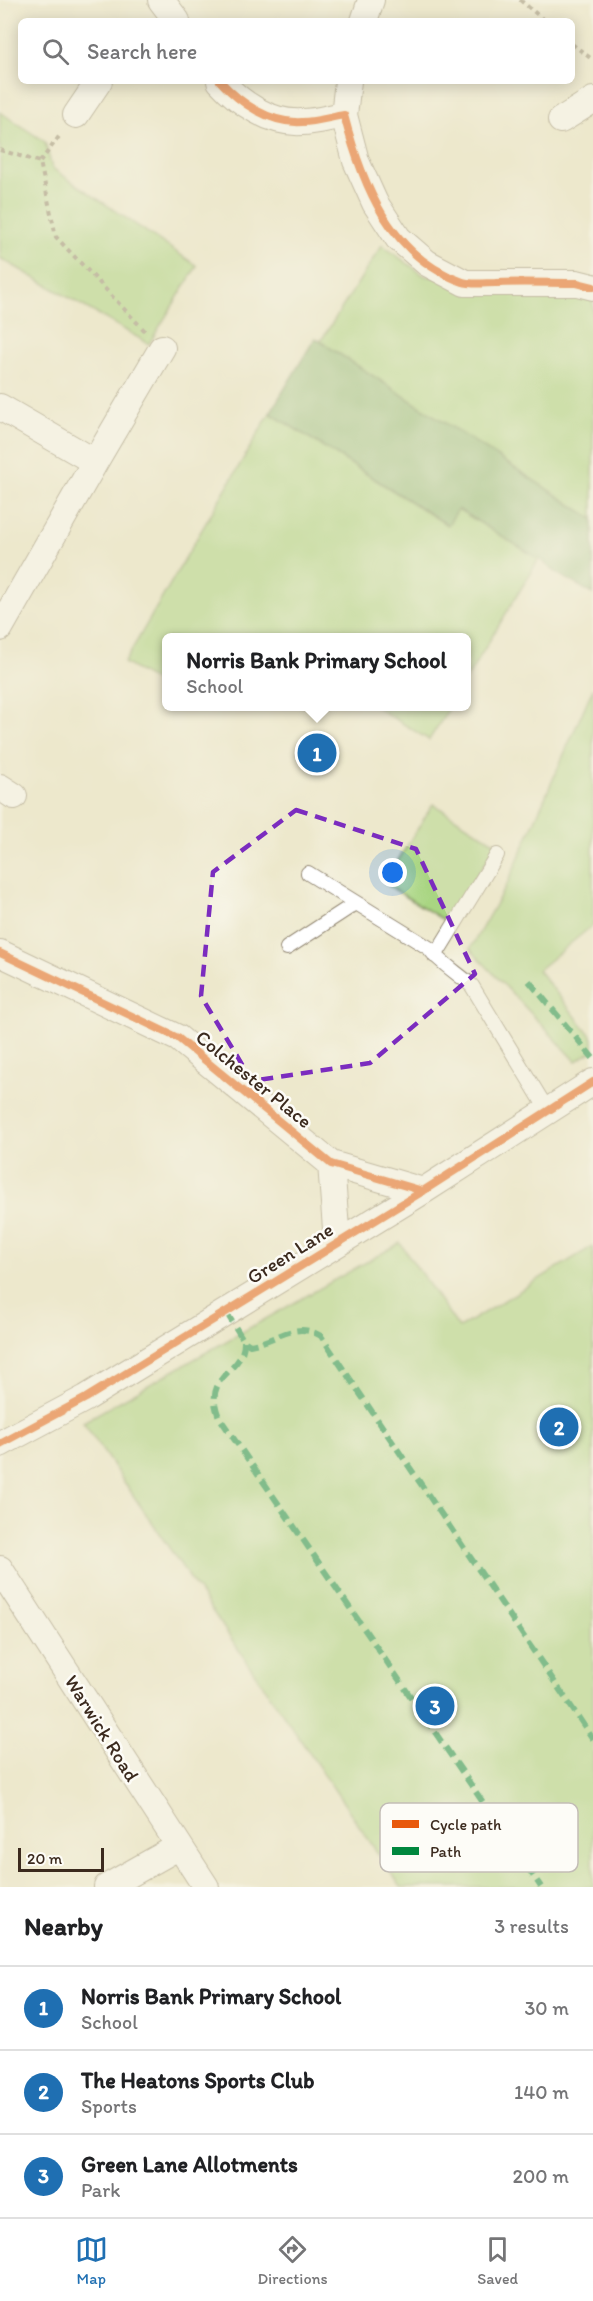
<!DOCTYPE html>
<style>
body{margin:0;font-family:Itim,sans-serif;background:#f6f6f6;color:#202124}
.scale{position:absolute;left:18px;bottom:15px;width:86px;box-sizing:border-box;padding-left:6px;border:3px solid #3b2a1e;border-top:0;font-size:16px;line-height:21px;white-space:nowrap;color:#3b2a1e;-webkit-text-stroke:4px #fdfcf7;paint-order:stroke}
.you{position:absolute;left:393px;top:873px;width:21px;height:21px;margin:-15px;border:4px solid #fff;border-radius:50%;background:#1a73e8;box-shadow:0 0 0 9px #1a73e833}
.badge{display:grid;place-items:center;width:39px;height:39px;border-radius:50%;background:#1f6fb2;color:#fff;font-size:20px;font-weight:700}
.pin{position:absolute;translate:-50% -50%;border:3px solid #fff;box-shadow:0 2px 6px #0006}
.popup{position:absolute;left:162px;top:633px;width:309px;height:78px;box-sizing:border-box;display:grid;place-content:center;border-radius:9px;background:#fff;filter:drop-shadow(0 2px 4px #0005);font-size:20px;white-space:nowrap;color:#757577}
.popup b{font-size:22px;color:#202124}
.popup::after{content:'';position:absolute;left:50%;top:100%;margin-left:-12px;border:12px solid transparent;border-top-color:#fff}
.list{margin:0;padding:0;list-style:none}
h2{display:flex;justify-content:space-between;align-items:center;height:78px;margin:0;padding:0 24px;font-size:26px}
h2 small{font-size:20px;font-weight:400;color:#757577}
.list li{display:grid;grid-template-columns:39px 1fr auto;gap:18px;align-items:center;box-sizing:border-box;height:84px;padding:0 24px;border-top:2px solid #e0e0e0}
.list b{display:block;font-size:22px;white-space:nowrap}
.list p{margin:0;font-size:20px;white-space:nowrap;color:#757577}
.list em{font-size:20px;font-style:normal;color:#757577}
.icon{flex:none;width:33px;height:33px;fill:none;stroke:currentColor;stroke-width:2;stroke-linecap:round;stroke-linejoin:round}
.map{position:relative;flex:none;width:593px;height:1887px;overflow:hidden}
.search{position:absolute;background:#fff;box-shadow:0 3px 15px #0003;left:18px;right:18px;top:18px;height:66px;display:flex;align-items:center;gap:15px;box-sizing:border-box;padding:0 21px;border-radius:9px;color:#757577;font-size:22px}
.sheet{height:330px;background:#fff}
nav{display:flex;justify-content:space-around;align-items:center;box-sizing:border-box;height:84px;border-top:2px solid #e0e0e0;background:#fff;font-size:16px;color:#757577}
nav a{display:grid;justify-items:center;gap:3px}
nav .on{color:#1f6fb2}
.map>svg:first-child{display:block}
</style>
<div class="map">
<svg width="593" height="1887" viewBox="0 0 593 1887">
<rect width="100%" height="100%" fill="#fdfcf7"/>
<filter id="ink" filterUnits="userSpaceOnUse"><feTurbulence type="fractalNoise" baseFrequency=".0167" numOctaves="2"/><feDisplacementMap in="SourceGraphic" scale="12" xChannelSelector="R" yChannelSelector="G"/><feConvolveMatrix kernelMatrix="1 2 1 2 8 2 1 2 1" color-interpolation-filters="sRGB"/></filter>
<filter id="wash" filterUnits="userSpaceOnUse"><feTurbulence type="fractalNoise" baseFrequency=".008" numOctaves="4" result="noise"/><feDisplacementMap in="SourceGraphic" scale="24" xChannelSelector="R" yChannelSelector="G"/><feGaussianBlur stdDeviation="1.35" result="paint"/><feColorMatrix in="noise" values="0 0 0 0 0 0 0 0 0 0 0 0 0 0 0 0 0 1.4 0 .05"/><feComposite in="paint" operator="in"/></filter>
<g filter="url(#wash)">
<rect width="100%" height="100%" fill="#ede8cc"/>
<!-- green -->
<path fill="#a9d582" stroke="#728050" stroke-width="1.5" d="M0,112L45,142L52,168L197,266L149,344L0,258Z
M382,245L425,276L593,293V519L320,342Z
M270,413L447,525L458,509L539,559L467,678V638H167V688L124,663Z
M593,688V925L538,970L593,1038V1051L576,1061L470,949L508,882Z
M376,707L450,706V707L429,740Z
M433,804L497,844L448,923L384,883Z
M400,1243L459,1328L593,1246V1887H401L83,1422Z"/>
<!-- forest -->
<path fill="#86b670" stroke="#607047" stroke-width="1.5" d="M315,338L593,519V594L558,574L539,559L458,509L448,525L270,413Z"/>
</g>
<g filter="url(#ink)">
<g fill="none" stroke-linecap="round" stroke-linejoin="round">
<defs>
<path id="service" d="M308,873L429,948C440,963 458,973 472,986L548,1111
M287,948L356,903
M435,956L497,855"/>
<path id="minor" d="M161,0L177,21
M364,21L371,0
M220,81C240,103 270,124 302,122C316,122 331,117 344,115
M348,81L344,115L356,161L375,203L398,238L427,263L465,283H577L593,287
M76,115L99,81
M561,120L593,100
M0,407L95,462L0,628
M95,462L162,348
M0,787L14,796
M0,953L178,1038L331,1164L423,1191
M331,1164L337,1242
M0,1444L86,1398L423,1191L593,1082
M0,1569L206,1887
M107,1887L178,1847"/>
</defs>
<!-- service casing -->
<use href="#service" stroke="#948975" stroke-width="16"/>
<!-- minor casing -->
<use href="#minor" stroke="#948975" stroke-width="28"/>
<!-- path -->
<path stroke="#948975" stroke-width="4" stroke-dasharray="4.5 4.5" stroke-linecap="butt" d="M520,0L545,21
M572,44L593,60
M0,150L40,162L56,237L145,331
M40,162L61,134"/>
<!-- service -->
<use href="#service" stroke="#fff" stroke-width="14"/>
<!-- minor -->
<use href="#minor" stroke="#fff" stroke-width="26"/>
<!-- quiet -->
<path stroke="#00873e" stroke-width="6" stroke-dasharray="12 6" stroke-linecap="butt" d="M529,981L593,1058
M226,1312L244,1341L250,1345C277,1341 295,1320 321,1336L593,1739
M244,1341C245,1374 201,1373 219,1417L541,1887"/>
<defs>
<path id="cycleway" d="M220,81C240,103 270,124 302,122C316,122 331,117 344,115C362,184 390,257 463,282C472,285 486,283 495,283C523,282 550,283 577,283L593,287
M0,953L178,1038L331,1164L423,1191
M0,1444L86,1398L423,1191L593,1082"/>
</defs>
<!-- cycleway casing -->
<use href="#cycleway" stroke="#fdfcf7" stroke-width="11"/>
<!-- cycleway -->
<use href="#cycleway" stroke="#e8590c" stroke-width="8"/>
</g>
</g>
<!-- marked area -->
<path d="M0 0H593V1887H0ZM296,810L416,849L475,974L370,1063L252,1081L201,996L213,872Z" fill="#ede8cc" fill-opacity=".55" fill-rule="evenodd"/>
<path fill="none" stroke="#7b2cbf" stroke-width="4.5" stroke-dasharray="12 8" stroke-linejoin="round" d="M296,810L416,849L475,974L370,1063L252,1081L201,996L213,872Z"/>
<g text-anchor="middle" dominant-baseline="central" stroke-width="5" stroke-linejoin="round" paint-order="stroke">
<!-- street labels -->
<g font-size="20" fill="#3b2a1e" stroke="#fdfcf7">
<text transform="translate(254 1079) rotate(39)">Colchester Place</text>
<text transform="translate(290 1253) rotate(-32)">Green Lane</text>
<text transform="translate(102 1728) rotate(58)">Warwick Road</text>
</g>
</g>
<!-- legend -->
<rect x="380" y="1803" width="198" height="69" rx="9" fill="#fdfcf7" stroke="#c3bdb6" stroke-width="1.5"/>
<rect x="392" y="1820" width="27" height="8" fill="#e8590c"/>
<rect x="392" y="1847" width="27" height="8" fill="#00873e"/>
<g font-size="16" fill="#3b2a1e">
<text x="430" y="1830">Cycle path</text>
<text x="430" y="1857">Path</text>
</g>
</svg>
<div class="scale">20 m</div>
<div class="you"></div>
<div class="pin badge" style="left:317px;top:753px">1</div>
<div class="popup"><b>Norris Bank Primary School</b>School</div>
<div class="pin badge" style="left:559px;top:1427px">2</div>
<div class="pin badge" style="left:435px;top:1706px">3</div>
<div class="search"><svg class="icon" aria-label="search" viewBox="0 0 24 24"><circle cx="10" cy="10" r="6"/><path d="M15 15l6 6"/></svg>Search here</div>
</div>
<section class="sheet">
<h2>Nearby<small>3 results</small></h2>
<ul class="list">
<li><span class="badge">1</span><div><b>Norris Bank Primary School</b><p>School</p></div><em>30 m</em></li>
<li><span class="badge">2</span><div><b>The Heatons Sports Club</b><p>Sports</p></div><em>140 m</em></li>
<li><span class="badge">3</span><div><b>Green Lane Allotments</b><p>Park</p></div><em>200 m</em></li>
</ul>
</section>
<nav>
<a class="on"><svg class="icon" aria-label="map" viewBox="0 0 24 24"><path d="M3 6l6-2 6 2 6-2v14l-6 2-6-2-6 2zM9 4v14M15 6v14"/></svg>Map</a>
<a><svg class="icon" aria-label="directions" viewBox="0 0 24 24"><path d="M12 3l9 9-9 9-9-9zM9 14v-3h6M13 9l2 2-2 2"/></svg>Directions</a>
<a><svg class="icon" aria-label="saved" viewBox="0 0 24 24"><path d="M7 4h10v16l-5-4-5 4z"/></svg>Saved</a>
</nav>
